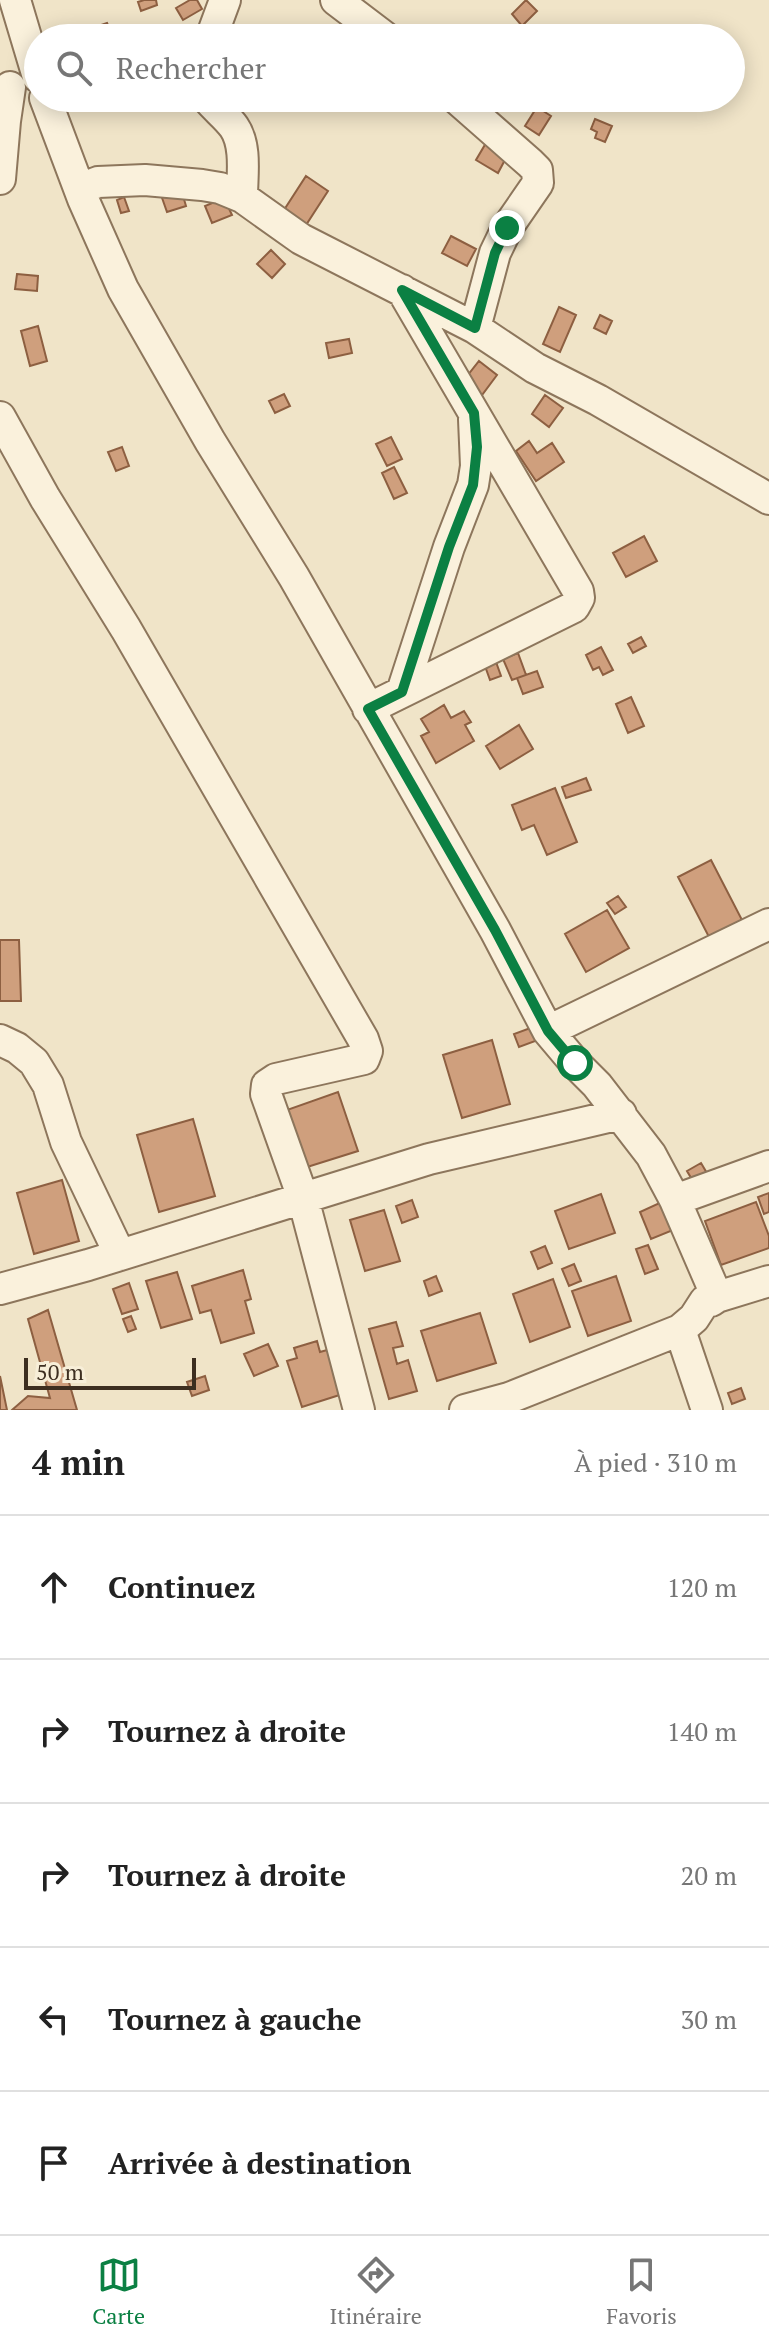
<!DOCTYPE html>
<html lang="fr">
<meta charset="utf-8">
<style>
body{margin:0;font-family:"PT Serif",serif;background:#f6f6f6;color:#222}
.scale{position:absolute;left:24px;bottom:20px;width:172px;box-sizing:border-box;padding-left:8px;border:4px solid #3d2e20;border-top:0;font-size:22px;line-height:28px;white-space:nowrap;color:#3d2e20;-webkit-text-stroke:6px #f7eed8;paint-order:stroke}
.stop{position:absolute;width:24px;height:24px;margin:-18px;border:6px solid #0b8043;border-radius:50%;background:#fff}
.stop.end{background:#0b8043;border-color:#fff;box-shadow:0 2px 8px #0008}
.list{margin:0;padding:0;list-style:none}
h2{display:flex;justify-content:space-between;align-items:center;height:104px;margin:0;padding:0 32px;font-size:34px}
h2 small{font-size:26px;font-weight:400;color:#767676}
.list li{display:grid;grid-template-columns:52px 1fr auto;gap:24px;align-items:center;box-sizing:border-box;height:144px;padding:0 32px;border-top:2px solid #e0e0e0}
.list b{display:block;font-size:30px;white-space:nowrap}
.list em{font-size:26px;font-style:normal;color:#767676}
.icon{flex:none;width:44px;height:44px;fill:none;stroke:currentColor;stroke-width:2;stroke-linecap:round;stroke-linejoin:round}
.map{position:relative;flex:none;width:769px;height:1410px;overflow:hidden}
.search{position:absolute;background:#fff;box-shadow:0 4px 20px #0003;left:24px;right:24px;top:24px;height:88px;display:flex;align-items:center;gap:20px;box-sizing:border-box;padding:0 28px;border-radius:44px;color:#767676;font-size:30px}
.sheet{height:824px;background:#fff}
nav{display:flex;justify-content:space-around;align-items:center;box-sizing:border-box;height:112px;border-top:2px solid #e0e0e0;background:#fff;font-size:22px;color:#767676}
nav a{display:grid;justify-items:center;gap:4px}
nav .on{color:#0b8043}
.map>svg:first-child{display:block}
</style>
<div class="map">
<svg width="769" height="1410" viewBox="0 0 769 1410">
<rect width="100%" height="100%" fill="#f0e4c8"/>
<!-- building -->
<path fill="#cf9f7d" stroke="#8d5f41" stroke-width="2" d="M144,0H156L157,5L141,11L138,2Z
M190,0H197L202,9L183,20L176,8Z
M526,0L537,11L522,26L512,14Z
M107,23L113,37L96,38L92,28Z
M345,98H366L356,108Z
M537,107L551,116L539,135L525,126Z
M595,119L612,126L605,142L595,138L597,132L591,129Z
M486,143L507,156L498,173L476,160Z
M306,176L328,191L306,225L284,210Z
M181,189L186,206L167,212L161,195Z
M124,197L129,211L121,213L117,200Z
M224,198L232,215L212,223L205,206Z
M451,236L476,249L467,266L442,253Z
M271,250L285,264L272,278L257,264Z
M17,274L38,276L37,291L15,289Z
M559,307L576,315L560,352L543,344Z
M600,315L612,321L606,334L594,328Z
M38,326L47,361L30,366L21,331Z
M349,339L352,353L329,358L326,343Z
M479,361L497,375L479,399L460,385Z
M284,394L290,406L275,413L269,401Z
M545,395L563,408L549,427L532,414Z
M391,437L402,459L387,466L376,444Z
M529,441L537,453L552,443L564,462L536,481L516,451Z
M122,447L129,466L116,471L108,452Z
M394,467L407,493L394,499L382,473Z
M644,536L657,561L626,577L613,553Z
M641,637L646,646L633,653L628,644Z
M601,647L613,670L603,675L599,667L593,670L586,655Z
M518,653L526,675L512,680L503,659Z
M496,662L501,676L490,680L485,666Z
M537,671L543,687L523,694L517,678Z
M631,697L644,726L628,733L616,704Z
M444,705L451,718L464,711L471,722L465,725L474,741L436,763L421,736L429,732L421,719Z
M519,725L533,749L500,769L486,746Z
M586,778L591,790L566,798L562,787Z
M555,788L577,842L547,855L534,825L522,830L512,805Z
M711,860L742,920L709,937L678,877Z
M618,896L626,907L615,914L607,903Z
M607,910L629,948L586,972L565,934Z
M0,940H19L21,1001H0Z
M533,1027L538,1040L519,1047L514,1034Z
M492,1040L510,1104L462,1118L443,1055Z
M338,1092L358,1151L304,1168L284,1111Z
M193,1119L215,1196L159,1212L137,1135Z
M701,1163L711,1180L697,1188L687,1171Z
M62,1180L79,1241L34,1254L17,1193Z
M769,1193V1212L764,1214L758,1197Z
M601,1194L615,1233L569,1249L555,1211Z
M412,1200L418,1217L402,1223L396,1206Z
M666,1200L678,1228L651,1239L640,1212Z
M756,1202L769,1236V1248L721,1265L705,1221Z
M384,1210L400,1261L365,1271L350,1220Z
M648,1245L658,1269L645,1274L636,1249Z
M545,1246L552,1263L538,1269L531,1252Z
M574,1264L581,1281L569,1286L562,1269Z
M243,1270L251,1299L245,1301L254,1333L221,1343L211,1310L200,1313L192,1286Z
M177,1272L192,1319L161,1328L146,1281Z
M436,1276L442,1291L429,1296L424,1281Z
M616,1276L631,1321L588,1336L572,1291Z
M553,1279L570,1327L530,1342L513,1294Z
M129,1283L138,1309L122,1314L113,1289Z
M48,1310L77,1410H12L28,1396L50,1398L28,1319Z
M480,1313L496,1363L437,1381L421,1331Z
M131,1316L136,1329L128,1332L123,1319Z
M396,1322L403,1346L393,1348L397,1364L408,1360L417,1391L389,1399L369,1329Z
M317,1341L320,1352L338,1347L352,1391L302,1407L287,1361L297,1358L294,1348Z
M268,1344L278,1366L254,1376L244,1354Z
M0,1376L7,1410H0Z
M205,1376L209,1390L192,1396L187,1382Z
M741,1388L745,1399L732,1404L728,1393Z"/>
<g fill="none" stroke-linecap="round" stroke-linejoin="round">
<defs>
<path id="minor" d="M15,0L38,77
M336,0L386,38
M211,38L225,0
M45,98L83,199L123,289L210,441L294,577L495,930L548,1031L575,1063L597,1085L651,1155L675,1200L717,1297
M207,98C215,108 227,117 234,127C247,146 242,176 242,197
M456,98L530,163L537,170L538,183L507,228L495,253L475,328
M0,179L5,121L10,87
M80,189L98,182L145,180L202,185L220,188L242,197L301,239L475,328L535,368L598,400L769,499
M0,417L45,498L126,629L363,1039L367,1051L364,1059L276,1079L267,1085L266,1094L303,1198L359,1410
M402,692L449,547L473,485L476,466L474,419
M368,709L574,607L579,598L578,591L402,290
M548,1031L769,924
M0,1040L17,1048L34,1062L48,1085L66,1142L120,1255
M675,1200L769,1166
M0,1289L88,1265L429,1159L621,1114
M680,1330L707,1410
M465,1410L509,1398L680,1330L694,1318L705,1301H711L717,1297L769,1281"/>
</defs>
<!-- minor casing -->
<use href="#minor" stroke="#8d765c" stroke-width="34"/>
<!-- minor -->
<use href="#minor" stroke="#faf1dc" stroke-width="30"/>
</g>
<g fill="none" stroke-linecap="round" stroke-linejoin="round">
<!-- route -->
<path stroke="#0b8043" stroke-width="10" d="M507,228L495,253L475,328L402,290L474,413L477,447L473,485L449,547L402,692L368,709L495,930L548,1031L575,1063"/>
</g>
</svg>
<div class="scale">50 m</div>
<div class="stop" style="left:575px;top:1063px"></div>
<div class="stop end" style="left:507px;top:228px"></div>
<div class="search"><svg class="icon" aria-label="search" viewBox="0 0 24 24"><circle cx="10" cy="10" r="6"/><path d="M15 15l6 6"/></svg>Rechercher</div>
</div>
<section class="sheet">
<h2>4 min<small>À pied · 310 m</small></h2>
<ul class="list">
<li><svg class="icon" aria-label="ahead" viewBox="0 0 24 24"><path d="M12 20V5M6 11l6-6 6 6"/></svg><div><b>Continuez</b></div><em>120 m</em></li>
<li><svg class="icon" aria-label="right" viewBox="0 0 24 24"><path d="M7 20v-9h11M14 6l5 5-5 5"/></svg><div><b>Tournez à droite</b></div><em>140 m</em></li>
<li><svg class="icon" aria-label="right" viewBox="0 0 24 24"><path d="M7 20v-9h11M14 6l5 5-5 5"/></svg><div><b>Tournez à droite</b></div><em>20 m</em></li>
<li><svg class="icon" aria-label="left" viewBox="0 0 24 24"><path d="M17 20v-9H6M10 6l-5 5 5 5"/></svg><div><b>Tournez à gauche</b></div><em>30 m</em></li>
<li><svg class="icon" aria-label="arrive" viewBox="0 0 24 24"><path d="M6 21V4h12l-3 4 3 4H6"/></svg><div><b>Arrivée à destination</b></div></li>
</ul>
</section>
<nav>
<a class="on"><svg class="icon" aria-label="map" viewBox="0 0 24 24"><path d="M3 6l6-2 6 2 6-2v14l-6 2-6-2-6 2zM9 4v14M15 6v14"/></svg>Carte</a>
<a><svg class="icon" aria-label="directions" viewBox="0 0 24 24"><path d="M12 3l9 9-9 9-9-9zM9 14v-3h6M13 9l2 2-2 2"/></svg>Itinéraire</a>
<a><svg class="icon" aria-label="saved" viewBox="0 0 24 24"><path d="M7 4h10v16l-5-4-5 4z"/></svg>Favoris</a>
</nav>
